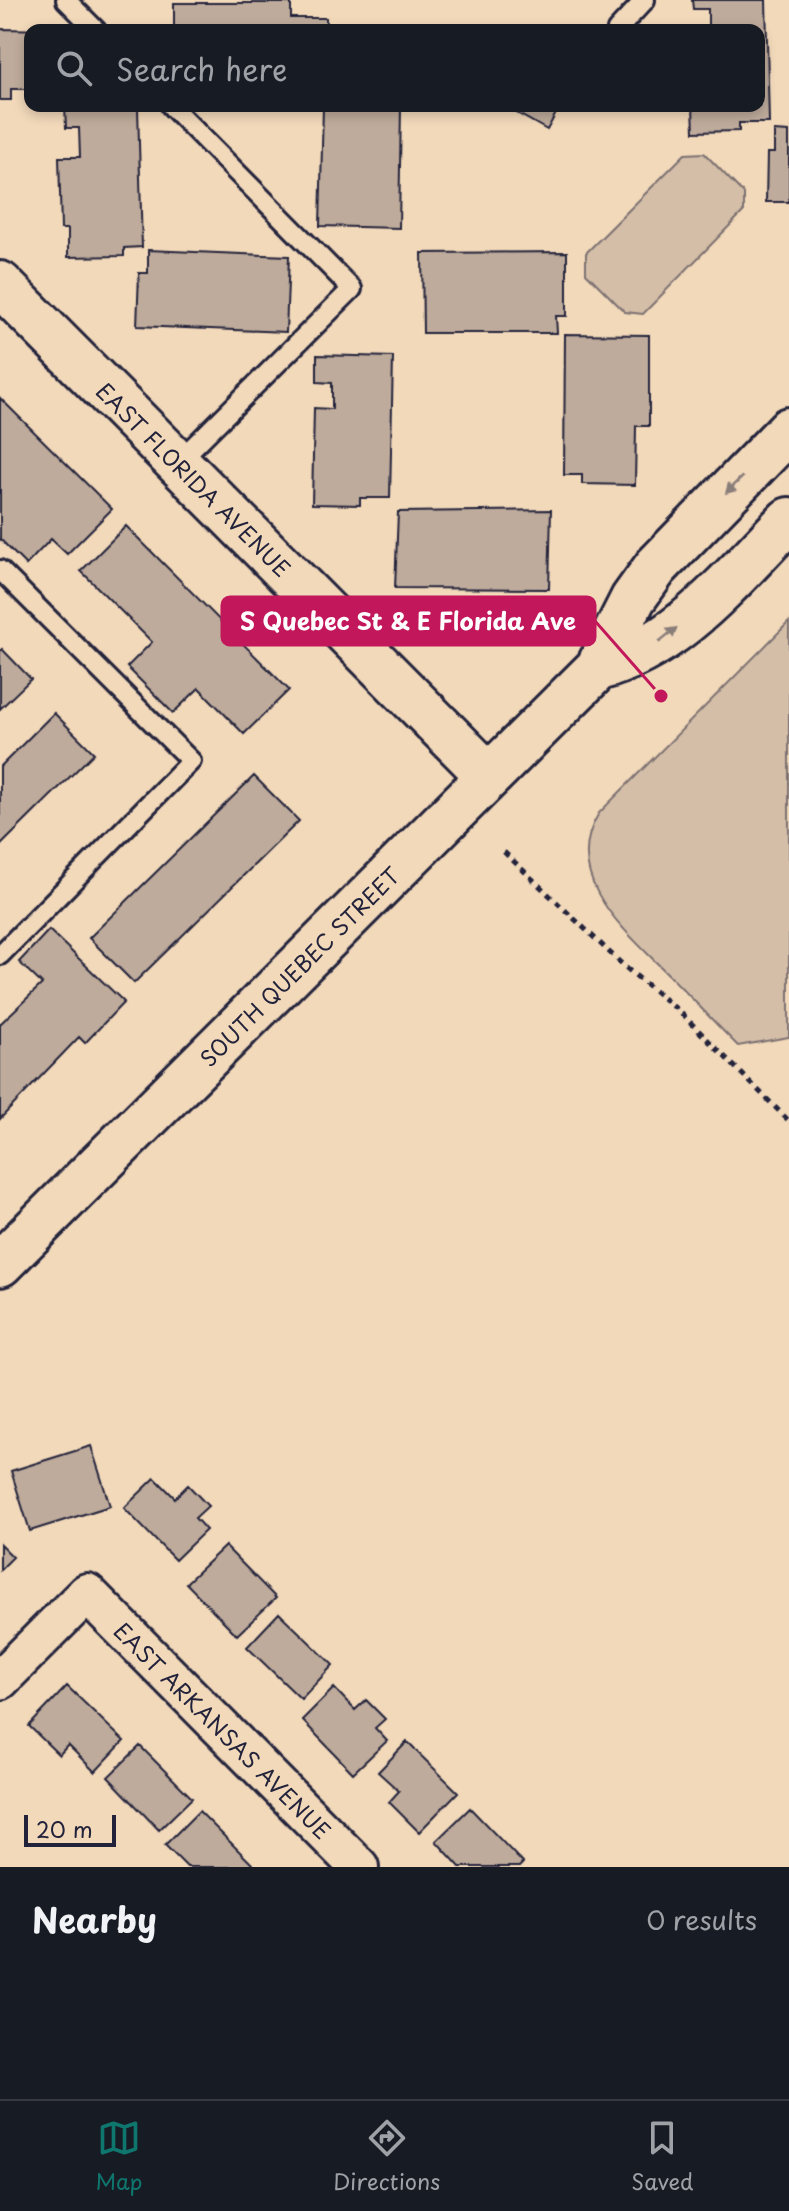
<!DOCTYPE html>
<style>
body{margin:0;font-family:"Playpen Sans",sans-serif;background:#242831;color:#f1f3f6}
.scale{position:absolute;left:24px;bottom:20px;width:92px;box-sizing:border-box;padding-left:8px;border:4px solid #22223b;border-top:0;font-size:22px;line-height:28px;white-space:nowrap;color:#22223b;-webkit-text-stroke:6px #f2d9ba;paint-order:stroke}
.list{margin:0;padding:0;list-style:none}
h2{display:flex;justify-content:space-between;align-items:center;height:104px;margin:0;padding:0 32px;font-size:34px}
h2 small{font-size:26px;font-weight:400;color:#9ea1a6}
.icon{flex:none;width:44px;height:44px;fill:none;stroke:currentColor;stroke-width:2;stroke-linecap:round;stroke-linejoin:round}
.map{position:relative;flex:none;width:789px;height:1867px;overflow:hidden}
.search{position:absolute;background:#171b24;box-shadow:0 4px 12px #0003;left:24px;right:24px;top:24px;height:88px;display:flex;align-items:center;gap:20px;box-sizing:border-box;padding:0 28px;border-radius:16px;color:#9ea1a6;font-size:30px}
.sheet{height:232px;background:#171b24}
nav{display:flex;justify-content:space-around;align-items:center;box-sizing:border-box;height:112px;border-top:2px solid #363941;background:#171b24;font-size:22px;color:#9ea1a6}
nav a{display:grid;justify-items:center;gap:4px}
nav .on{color:#0f766e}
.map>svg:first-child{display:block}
</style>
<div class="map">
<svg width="789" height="1867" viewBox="0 0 789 1867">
<rect width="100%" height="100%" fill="#f2d9ba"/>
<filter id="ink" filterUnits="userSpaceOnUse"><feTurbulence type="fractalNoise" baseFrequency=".0125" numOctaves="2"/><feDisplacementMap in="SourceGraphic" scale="16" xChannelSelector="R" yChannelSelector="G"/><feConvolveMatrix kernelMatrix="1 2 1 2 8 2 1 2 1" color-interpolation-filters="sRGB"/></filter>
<g filter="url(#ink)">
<!-- green -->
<path fill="#d4bea7" stroke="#7b7071" stroke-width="2" d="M704,153L744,194V211L643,314L625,312L586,273V253L685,154Z
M789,622V1037L738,1046C713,1021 689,995 664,970C623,929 560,876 599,813Z"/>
<!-- building -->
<path fill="#beab9b" stroke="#22223b" stroke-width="2" d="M692,0H766L769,123H739V131L694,132L693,106H759V30H708V9H693Z
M174,3H291V18H326V30H174Z
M0,29L51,30H30V89H11V100H0Z
M65,106L138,108L142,247L124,248V256L68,257V229H61L59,157H80L79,128H66Z
M323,106H401L399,228L320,226Z
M509,106H560L547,130L508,108Z
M774,131L789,132V202H766L767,153H774Z
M148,250L289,256L286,332L137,326L139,273H148Z
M567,252V316H556L557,333H423L422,253Z
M565,334L649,335V426H636L635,485L582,484V475H564Z
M317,355L393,357L390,498H360V505L312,504L314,408L332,409V383L317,382Z
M0,398L112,509L67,554L51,539L26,565L0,539Z
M551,510L549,589L395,588L398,512Z
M126,526L289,690L244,734L199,688L173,713L127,667L152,642L81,571Z
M2,649L31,679L0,709V651Z
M54,713L94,753L0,846V767Z
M254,776L299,821L134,983L89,938Z
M49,930L124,1002L85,1043L79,1037L0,1119V1024L42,984L19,962Z
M91,1446L110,1506L30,1531L11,1471Z
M155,1478L175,1498L188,1485L208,1506L195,1518L206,1530L175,1560L124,1508Z
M0,1544L13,1557L0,1570Z
M225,1546L276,1598L237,1635L186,1583Z
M279,1613L333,1665L301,1699L247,1647Z
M67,1686L124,1741L95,1772L68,1745L59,1755L29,1726Z
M334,1688L355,1710L366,1700L385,1719L375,1728L387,1741L353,1773L302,1720Z
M407,1742L458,1792L419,1832L389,1802L399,1791L378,1772Z
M140,1746L192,1798L159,1830L108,1777Z
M470,1808L523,1863L519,1867H460L436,1841Z
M199,1811L255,1867H187L165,1845Z"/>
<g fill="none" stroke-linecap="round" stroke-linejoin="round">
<defs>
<path id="service" d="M66,0L96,30
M617,30L645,0
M171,106L352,289L177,463
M0,570L191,761L0,955"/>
<path id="minor" d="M0,1680L87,1593L359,1867"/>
<path id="tertiary" d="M0,284L489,776"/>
<path id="secondary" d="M598,668C678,648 733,576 789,520
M0,1264L598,668L633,599L656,567L789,430"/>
</defs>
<!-- service casing -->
<use href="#service" stroke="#22223b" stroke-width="24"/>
<!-- minor casing -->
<use href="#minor" stroke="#22223b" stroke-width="44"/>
<!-- tertiary casing -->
<use href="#tertiary" stroke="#22223b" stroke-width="50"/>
<!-- secondary casing -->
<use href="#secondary" stroke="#22223b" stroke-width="50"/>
<!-- path -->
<path stroke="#22223b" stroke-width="5" stroke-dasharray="6 6" stroke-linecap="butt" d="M504,852L625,967L679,1011L789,1121"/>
<!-- service -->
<use href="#service" stroke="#f2d9ba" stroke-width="18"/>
<!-- minor -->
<use href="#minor" stroke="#f2d9ba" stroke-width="38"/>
<!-- tertiary -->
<use href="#tertiary" stroke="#f2d9ba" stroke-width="44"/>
<!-- secondary -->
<use href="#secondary" stroke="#f2d9ba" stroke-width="44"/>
</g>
<!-- one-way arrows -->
<defs><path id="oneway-solid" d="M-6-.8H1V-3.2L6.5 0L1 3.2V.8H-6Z" transform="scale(2)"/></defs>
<g fill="#8a7e7a">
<use href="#oneway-solid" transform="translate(734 485) rotate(135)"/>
<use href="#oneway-solid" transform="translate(668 635) rotate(-39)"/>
</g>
</g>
<g text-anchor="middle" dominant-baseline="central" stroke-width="6" stroke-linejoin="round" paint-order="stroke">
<!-- street labels -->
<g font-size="22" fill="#22223b" stroke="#f2d9ba">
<text transform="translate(194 479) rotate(45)">EAST FLORIDA AVENUE</text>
<text transform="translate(299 966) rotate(-45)">SOUTH QUEBEC STREET</text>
<text transform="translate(223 1730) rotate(45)">EAST ARKANSAS AVENUE</text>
</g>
</g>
<!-- callouts -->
<path fill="none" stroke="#c2185b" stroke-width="3" d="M661 696L595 621"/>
<circle fill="#c2185b" stroke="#f2d9ba" stroke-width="3" cx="661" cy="696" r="8"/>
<rect fill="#c2185b" stroke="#c2185b" stroke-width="3" x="222" y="597" width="373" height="48" rx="8"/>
<g font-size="24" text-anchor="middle" font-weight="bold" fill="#fff">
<text x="408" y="630">S Quebec St &amp; E Florida Ave</text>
</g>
</svg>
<div class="scale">20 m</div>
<div class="search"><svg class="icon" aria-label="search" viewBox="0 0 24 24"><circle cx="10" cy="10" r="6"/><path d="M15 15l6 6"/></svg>Search here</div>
</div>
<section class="sheet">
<h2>Nearby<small>0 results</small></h2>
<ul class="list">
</ul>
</section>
<nav>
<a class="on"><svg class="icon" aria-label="map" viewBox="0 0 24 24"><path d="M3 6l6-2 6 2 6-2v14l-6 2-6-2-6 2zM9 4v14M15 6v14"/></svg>Map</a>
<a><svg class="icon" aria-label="directions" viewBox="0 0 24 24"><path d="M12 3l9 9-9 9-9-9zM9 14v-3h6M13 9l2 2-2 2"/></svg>Directions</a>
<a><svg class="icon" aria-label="saved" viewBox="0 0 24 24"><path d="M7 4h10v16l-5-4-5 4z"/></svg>Saved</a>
</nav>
